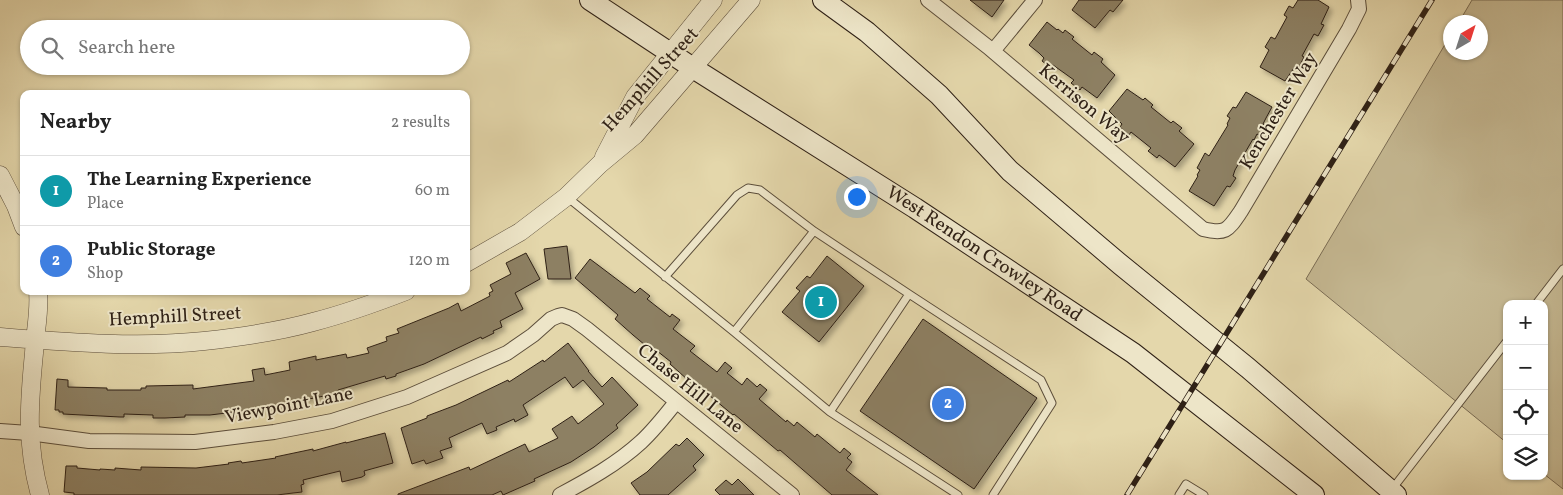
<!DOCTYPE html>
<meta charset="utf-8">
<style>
body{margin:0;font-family:Vollkorn,serif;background:#f6f6f6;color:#222}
.controls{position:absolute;right:15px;bottom:15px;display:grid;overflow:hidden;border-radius:10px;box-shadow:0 1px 4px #0004}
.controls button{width:45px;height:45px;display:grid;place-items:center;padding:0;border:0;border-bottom:1px solid #e0e0e0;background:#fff;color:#222;font:25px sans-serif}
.compass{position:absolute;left:1443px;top:15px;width:45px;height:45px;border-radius:50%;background:#fff;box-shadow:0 1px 4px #0004;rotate:39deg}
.you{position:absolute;left:856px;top:196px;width:18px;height:18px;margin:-12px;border:4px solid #fff;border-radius:50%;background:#1a73e8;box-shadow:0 0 0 8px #1a73e833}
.badge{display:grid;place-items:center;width:32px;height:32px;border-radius:50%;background:#0b8043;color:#fff;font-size:16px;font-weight:700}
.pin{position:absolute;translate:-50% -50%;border:2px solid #fff;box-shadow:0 1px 5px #0006}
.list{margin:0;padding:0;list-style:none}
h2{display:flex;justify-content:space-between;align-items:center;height:65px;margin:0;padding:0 20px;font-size:21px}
h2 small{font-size:16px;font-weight:400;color:#767676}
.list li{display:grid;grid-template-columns:32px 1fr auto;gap:15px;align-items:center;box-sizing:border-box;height:70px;padding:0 20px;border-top:1px solid #e0e0e0}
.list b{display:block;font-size:19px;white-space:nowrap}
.list p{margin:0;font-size:16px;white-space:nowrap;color:#767676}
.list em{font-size:16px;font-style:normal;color:#767676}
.icon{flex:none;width:28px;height:28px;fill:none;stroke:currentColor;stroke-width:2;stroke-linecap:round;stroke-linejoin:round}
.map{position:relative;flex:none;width:1563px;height:495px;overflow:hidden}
.search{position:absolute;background:#fff;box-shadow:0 1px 4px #0004;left:20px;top:20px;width:450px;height:55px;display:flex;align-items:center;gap:12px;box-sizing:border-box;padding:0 18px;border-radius:28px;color:#767676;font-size:19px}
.panel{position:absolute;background:#fff;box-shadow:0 1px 4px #0004;left:20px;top:90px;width:450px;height:205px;border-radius:10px}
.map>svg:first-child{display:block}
</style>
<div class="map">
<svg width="1563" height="495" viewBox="0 0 1563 495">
<defs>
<filter id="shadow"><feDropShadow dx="3.5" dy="3.5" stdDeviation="2.5" flood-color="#0004"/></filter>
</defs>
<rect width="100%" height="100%" fill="#e4d7ab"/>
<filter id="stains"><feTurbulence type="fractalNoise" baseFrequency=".004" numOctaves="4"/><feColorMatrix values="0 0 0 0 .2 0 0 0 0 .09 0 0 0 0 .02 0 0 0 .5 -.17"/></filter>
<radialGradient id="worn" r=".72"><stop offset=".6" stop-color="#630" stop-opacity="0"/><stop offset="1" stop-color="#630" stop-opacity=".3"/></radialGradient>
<!-- green -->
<path fill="#c5b892" stroke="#7a6c54" d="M1472,0H1563V489L1544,474V304H1507V443L1306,279L1450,36V52H1480V22H1459Z"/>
<!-- building -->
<path fill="#8d8063" stroke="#2f2116" filter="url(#shadow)" d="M970,0H1004L992,17Z
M1079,0H1123L1113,12L1110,10L1095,28L1072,10Z
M1298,0H1318L1329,7L1321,24L1324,25L1318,36L1314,34L1302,56L1304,57L1299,67L1296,65L1285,81L1260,67L1269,50L1265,47L1271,37L1275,39L1287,17L1284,15L1289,6L1293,8Z
M1047,22L1057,30L1058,29L1063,33L1065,30L1074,37L1072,39L1092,55L1094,52L1103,59L1101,62L1115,75L1097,98L1082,87L1080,90L1071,83L1074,80L1053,65L1051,68L1042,61L1044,58L1039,53L1029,45Z
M1127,89L1143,100L1145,98L1153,105L1151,107L1171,123L1173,121L1182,128L1179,131L1194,144L1175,167L1159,155L1157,158L1148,151L1151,148L1131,132L1129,135L1120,127L1122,124L1109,111Z
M1246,92L1272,107L1266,118L1263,124L1266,126L1261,136L1257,134L1254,140L1253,139L1235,170L1233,176L1236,178L1230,187L1227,186L1214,206L1189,191L1198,176L1197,175L1200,170L1197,168L1205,153L1209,156L1228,125L1227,124L1230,118L1227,116L1233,107L1236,108Z
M567,246L571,279H548L544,249Z
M526,253L540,279L515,293L523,309L500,321L502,327L493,331L494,333L482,339L481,337L424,364L396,374V376L386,379L385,376L338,390L339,393L299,401V402L259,409L210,415H185V417L165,418H153V415L124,414V417H120L63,414V412H59V410H55L57,379L68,380V387L107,388V390H141V388H146V386L193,385V389L254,381L252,370L264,368L265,375L290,370L289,362L316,356V360L346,354L347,358L369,353L367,348L387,341L386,337L399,333L397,329L449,308L458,303L461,311L490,296L489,293L493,291L490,285L511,274L506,263Z
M827,256L864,286L819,342L782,312L800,291L796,288L807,276L810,278Z
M590,259L635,293L640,288L650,296L647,299L670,317L672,314L680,320L673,329L695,346L690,351L717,372L725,362L732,368L727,373L742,385L747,378L757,387L760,384L767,390L759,399L786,422L787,420L794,426L797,422L815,437L817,434L840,453L844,448L851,454L847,458L852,462L846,470L878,495H832L780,450L778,451L734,414L733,415L698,386L697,387L688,380L670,364L671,362L647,343L645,345L633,335L615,319L618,315L575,278Z
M923,319L1037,398L974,489L860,411Z
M568,343L589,371H588L602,387L612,377L638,405L616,425L618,428L594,447L571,462L534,479L535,481L503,495L501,491L492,495H398V494L469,467L470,470L525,444L529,452L558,438L552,429L572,416L578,424L604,404L583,380L573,388L565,377L523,405L528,415L515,422L514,419L496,427L497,430L487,434L482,423L449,438L452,447L440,451L443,458L426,464L424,460L412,464L401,428L427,418V416L456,405L508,380L509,382L543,360L544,362Z
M385,433L393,463L364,471L365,475L362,477L342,482L340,471L303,480L304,484L301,485L302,492L293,493L277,495H74V493L64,492L66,466H77V468L100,470V469L115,470V468L141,470V467L196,468L229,464L228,463L241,461L242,463L276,458L275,457L313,449V451L346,442V443Z
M687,438L704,455L693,466L696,470L668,495H640L631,483L647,472L676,444L679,446Z
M738,479L754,495H720L715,490L726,480L732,485Z"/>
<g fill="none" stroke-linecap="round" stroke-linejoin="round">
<defs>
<path id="service" d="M567,197L734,332L830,412L958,495
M665,277L737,195L748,188L760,190L814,231
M1536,304L1563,269
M734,332L814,231L909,294
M830,412L909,294L1041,380L1052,403L993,495
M1393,488L1507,341
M1179,495L1186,484L1204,495"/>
<path id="minor" d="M928,0L988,47L1203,229C1226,235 1228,230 1241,211L1349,29L1359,9L1358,0
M993,51L1035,0
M0,431L29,433L89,441L195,442L274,432L332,421L407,397L507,353L533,335L551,319L558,316L562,315L573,319L587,329L792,495
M560,495C588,480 617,464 641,442C654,430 665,416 676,402"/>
<path id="tertiary" d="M604,157L635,97L713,0
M0,175L16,206L24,227
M466,263L520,232L566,197L600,164L635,135L751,0
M38,291C40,312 35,332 34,353C29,404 26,444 40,495
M0,337C66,342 138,348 204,341C240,337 277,332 313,322C344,314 375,303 406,291"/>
<g id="secondary">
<path id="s1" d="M590,0L693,68L915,208L1133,353L1314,495"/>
<path d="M823,0L867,32L939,95L1010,171L1121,265L1248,368L1396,495"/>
</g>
</defs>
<!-- service casing -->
<use href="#service" stroke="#5c4e3b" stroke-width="9"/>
<!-- minor casing -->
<use href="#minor" stroke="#5c4e3b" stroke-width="16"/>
<!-- tertiary casing -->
<use href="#tertiary" stroke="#5c4e3b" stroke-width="19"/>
<!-- secondary casing -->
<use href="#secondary" stroke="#2f2116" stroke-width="22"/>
<!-- service -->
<use href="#service" stroke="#ede5c8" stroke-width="7"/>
<!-- minor -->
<use href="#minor" stroke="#ede5c8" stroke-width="14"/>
<!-- tertiary -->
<use href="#tertiary" stroke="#ede5c8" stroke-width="18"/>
<!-- secondary -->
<use href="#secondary" stroke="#ede5c8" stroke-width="20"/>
<defs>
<path id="rail" d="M1127,495L1432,0"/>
</defs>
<!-- rail casing -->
<use href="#rail" stroke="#2f2116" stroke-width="5.5"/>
<!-- rail -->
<use href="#rail" stroke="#ede5c8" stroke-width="4" stroke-dasharray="11" stroke-linecap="butt"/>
</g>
<g text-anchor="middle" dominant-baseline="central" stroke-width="4" stroke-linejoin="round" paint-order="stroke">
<!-- street labels -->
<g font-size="19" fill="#2f2116" stroke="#ede5c8">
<text transform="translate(651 80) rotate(-48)">Hemphill Street</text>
<text transform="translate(1084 104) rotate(40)">Kerrison Way</text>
<text transform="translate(1279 111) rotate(-59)">Kenchester Way</text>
<text stroke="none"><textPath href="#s1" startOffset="469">West Rendon Crowley Road</textPath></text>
<text transform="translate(175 317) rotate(-3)">Hemphill Street</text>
<text transform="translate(690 389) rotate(39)">Chase Hill Lane</text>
<text transform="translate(289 406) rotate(-11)">Viewpoint Lane</text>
</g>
</g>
<rect width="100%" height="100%" filter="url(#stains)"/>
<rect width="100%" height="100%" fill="url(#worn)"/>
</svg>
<div class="controls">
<button>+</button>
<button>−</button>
<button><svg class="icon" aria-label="locate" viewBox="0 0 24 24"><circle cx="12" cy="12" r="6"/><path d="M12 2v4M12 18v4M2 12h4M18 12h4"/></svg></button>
<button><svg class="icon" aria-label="layers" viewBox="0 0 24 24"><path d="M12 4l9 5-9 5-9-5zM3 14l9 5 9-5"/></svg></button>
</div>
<svg class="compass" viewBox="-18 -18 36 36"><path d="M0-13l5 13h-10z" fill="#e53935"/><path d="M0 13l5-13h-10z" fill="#767676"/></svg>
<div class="you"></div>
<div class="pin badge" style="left:821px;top:302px;background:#0f9aa8">1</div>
<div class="pin badge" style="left:948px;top:404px;background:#3f7fe0">2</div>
<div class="search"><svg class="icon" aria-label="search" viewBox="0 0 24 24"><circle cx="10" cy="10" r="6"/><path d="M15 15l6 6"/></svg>Search here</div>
<section class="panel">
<h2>Nearby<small>2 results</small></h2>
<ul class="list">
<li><span class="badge" style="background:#0f9aa8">1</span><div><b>The Learning Experience</b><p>Place</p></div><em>60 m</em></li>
<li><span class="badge" style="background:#3f7fe0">2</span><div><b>Public Storage</b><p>Shop</p></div><em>120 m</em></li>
</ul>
</section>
</div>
